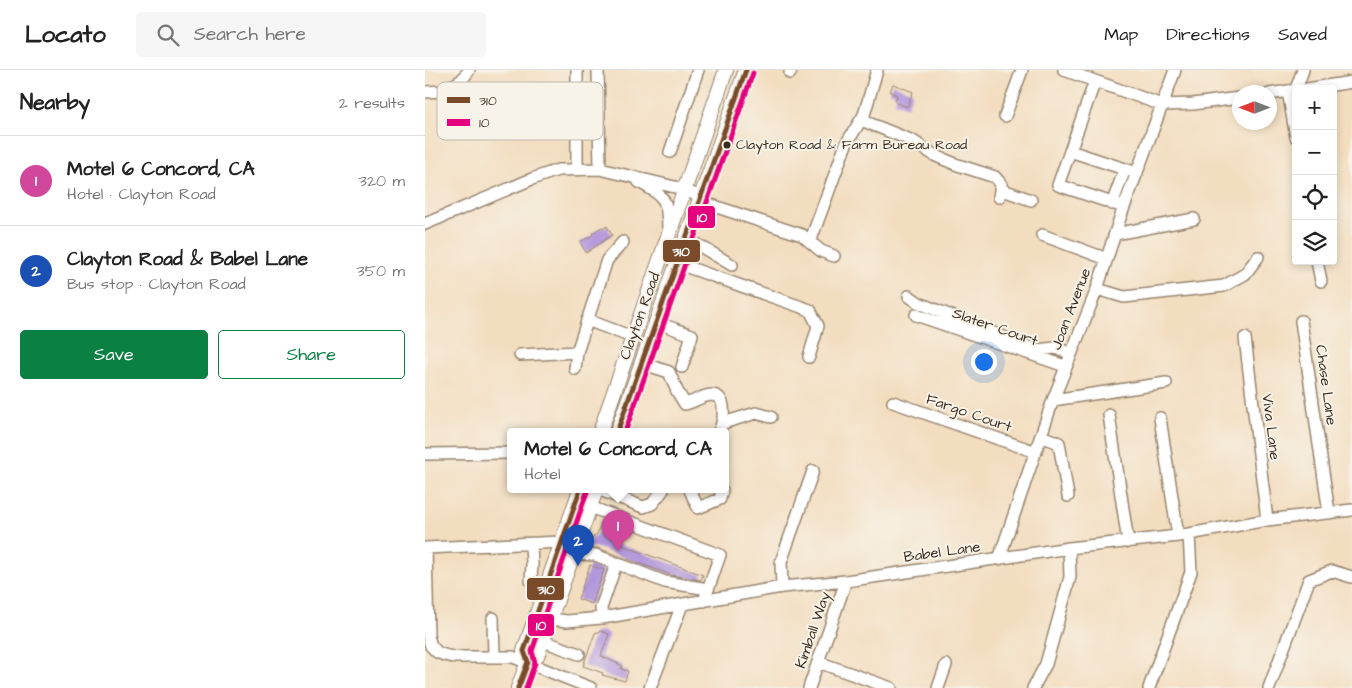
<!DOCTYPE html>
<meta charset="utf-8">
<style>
body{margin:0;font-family:"Architects Daughter",sans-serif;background:#f6f6f6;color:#222}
.controls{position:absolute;right:15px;top:15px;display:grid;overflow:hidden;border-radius:5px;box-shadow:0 2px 8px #0003}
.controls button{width:45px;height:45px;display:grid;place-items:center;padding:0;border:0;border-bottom:1px solid #e0e0e0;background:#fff;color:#222;font:25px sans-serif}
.compass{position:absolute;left:807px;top:15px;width:45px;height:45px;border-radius:50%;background:#fff;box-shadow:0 2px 8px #0003;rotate:270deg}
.you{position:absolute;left:558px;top:291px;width:18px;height:18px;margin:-12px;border:4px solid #fff;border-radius:50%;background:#1a73e8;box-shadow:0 0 0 8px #1a73e833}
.badge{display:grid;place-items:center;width:32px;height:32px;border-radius:50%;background:#0b8043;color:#fff;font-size:16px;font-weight:700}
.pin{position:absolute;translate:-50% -41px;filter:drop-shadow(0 1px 2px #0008)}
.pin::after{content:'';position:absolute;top:26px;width:18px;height:15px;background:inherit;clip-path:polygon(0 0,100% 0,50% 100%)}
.popup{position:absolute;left:82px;top:358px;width:222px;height:65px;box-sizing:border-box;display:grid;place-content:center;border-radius:5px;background:#fff;filter:drop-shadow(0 1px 4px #0005);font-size:16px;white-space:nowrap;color:#767676}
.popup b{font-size:19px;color:#222}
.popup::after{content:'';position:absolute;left:50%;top:100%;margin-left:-10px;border:10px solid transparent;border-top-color:#fff}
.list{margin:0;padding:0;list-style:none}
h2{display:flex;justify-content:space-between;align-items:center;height:65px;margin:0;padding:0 20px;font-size:21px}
h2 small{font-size:16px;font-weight:400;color:#767676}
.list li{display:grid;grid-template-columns:32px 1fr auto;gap:15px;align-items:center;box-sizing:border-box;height:90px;padding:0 20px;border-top:1px solid #e0e0e0}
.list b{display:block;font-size:19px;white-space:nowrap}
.list p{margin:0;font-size:16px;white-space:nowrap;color:#767676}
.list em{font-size:16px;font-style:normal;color:#767676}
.actions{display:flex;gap:10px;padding:15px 20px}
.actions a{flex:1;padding:11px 0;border:1px solid #0b8043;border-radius:5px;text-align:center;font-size:18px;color:#0b8043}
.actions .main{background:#0b8043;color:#fff}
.icon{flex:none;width:28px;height:28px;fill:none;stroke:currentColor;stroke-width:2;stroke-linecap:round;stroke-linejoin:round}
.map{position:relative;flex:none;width:927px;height:618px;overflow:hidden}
header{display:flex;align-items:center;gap:30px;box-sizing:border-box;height:70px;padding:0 25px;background:#fff;border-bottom:1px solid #e0e0e0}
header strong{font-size:24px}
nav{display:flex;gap:28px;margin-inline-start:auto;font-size:18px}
.search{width:350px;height:45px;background:#f6f6f6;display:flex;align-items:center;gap:12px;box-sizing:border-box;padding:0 18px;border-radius:5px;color:#767676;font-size:19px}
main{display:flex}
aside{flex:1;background:#fff}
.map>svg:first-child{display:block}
</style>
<header>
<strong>Locato</strong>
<div class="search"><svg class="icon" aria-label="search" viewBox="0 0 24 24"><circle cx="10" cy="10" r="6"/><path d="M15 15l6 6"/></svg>Search here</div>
<nav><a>Map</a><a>Directions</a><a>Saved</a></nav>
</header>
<main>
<aside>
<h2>Nearby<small>2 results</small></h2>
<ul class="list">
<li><span class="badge" style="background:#d1479c">1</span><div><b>Motel 6 Concord, CA</b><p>Hotel · Clayton Road</p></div><em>320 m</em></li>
<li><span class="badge" style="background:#1a4fb4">2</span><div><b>Clayton Road &amp; Babel Lane</b><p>Bus stop · Clayton Road</p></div><em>350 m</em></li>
</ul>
<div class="actions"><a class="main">Save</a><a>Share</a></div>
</aside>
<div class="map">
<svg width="927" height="618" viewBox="0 0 927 618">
<rect width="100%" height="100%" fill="#f7f3e8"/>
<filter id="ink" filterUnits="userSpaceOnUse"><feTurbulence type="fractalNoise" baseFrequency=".02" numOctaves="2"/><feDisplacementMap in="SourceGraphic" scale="10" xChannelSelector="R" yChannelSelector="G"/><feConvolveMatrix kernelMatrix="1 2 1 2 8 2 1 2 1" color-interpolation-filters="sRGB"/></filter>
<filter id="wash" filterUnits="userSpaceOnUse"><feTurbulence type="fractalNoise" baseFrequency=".0096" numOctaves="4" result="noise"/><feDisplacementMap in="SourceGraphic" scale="20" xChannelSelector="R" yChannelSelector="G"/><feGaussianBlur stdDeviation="1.12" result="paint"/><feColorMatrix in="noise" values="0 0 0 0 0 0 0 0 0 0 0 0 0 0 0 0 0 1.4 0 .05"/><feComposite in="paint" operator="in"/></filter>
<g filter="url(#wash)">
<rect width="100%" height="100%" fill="#f3ddbf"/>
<g id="blocks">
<!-- building -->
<path fill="#b296db" d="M468,14L488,22L482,37L470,32L472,25L465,22Z
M182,156L187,165L161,183L155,172L168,165L167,163L177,157L178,159Z
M177,450L198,457L191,473L278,505L276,510L246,505L173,478L164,477L167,468L172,464Z
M165,495L179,500L167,534L153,529Z
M176,561L184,564L176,586L198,596L196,599L203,601L200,611L177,605L178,603L158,596L170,563Z"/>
</g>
</g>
<g filter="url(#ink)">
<use href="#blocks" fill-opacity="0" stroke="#97846e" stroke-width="1"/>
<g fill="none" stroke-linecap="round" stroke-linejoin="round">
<defs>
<path id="minor" d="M152,0V98
M173,0L175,99
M639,0L737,35L768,34L814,28
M365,3L366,0
M670,11L633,115L699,137
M871,19L878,0
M882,19L927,12
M863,21L871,67
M0,22L18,21L37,10L44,0
M844,24L871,20
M580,46L597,0
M436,50L488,71L509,85L530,94L570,107L576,114L574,127
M645,81L712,103
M245,82L273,0
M214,112C240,126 243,130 243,159
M575,119L606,130
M687,134L700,99
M0,154L107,109L133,100L175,99L258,119L275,127L286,135L377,165L396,181L409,186
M690,164L769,149
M617,165L682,189
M260,167L307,195
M385,172L421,74L439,45L452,0
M892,191L896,211
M251,193L385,240L393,256L384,287
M672,219L699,227L799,216L820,204L833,187
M484,226L494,233L611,280L630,278L645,283
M491,245L640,296
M162,250L207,267
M876,251L904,443
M230,252L267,265L257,297
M820,268L842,450
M95,285L152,282
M216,293L244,302L252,321L260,334C269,332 278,325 287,325C304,326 298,353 294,362
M150,299L152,282L182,190L198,172
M628,330L741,313
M468,332L611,382
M684,345L703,472
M735,348L753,466
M298,353L331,343L346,347
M616,366L634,373L643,426
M0,384L86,383
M175,420L218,437L227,434L238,420
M265,420L273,438L295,429L297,420
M165,437L295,485L279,531
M106,474L107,494L106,511L110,515L121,519
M0,478L137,472
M1,478L3,566L6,576L12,582L19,585L28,587H88L166,618
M148,484L170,485L240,512L283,519
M574,489L628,330L672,219L695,148L750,0
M357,517L356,492L388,401
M112,545L126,549L142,551L177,548L357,517L421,511L644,478L753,466L842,450L927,440
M68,548L69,586
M177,548L176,538L189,500
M118,571L154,584
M393,592L466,618
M225,618L257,535
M384,618L421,511
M513,618L521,595
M608,618L621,594L645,507L644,478
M724,618L766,502L764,464
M844,618L884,510L907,501L927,507"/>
<path id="major" d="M175,362L301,0
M192,362L321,0
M103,592L112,586L171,420
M93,618L103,592L99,581L155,420"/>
</defs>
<!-- minor casing -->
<use href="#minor" stroke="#97846e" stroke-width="14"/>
<!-- major casing -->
<use href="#major" stroke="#97846e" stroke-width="16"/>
<!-- minor -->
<use href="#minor" stroke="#fff" stroke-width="11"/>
<!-- major -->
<use href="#major" stroke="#fff" stroke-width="14"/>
<defs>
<path id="bus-1" d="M192,362L321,0
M93,618L103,592L99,581L155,420"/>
<path id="bus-2" d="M200,362L328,3
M101,618L110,593L107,581L162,422"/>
</defs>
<!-- bus-1 casing -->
<use href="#bus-1" stroke="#f7f3e8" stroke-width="9"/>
<!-- bus-2 casing -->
<use href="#bus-2" stroke="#f7f3e8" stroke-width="9"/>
<!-- bus-1 -->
<use href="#bus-1" stroke="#7a4b2a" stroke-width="5"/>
<!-- bus-2 -->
<use href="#bus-2" stroke="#e5007d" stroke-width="5"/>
</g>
</g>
<!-- markers -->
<circle fill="#3b2a1e" stroke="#f7f3e8" stroke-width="2" cx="302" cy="75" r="4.5"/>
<g text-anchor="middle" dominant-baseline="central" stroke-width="4" stroke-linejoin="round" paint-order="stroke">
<!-- bus labels -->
<g font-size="14" fill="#3b2a1e" stroke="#f7f3e8" text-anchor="start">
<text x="311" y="75">Clayton Road &amp; Farm Bureau Road</text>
</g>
<!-- street labels -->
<g font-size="15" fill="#3b2a1e" stroke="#f7f3e8">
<text transform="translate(646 239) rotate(-69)">Joan Avenue</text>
<text transform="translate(215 246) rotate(-70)">Clayton Road</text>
<text transform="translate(570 257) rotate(19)">Slater Court</text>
<text transform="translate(901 315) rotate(82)">Chase Lane</text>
<text transform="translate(544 343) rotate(19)">Fargo Court</text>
<text transform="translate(846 357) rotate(83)">Viva Lane</text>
<text transform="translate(517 482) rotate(-8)">Babel Lane</text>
<text transform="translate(388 560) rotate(-71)">Kimball Way</text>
</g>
</g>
<!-- legend -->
<rect x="12" y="12" width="166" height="58" rx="8" fill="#f7f3e8" stroke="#bfb7ab" stroke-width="1"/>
<rect x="22" y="27" width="23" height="6" fill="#7a4b2a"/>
<rect x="22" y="49" width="23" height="7" fill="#e5007d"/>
<g font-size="14" fill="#3b2a1e">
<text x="54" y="35">310</text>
<text x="54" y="57">10</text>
</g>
<g stroke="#f7f3e8" stroke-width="2">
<rect x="262" y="135" width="29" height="24" rx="5" fill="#e5007d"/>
<rect x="237" y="169" width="39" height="24" rx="5" fill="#7a4b2a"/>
<rect x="101" y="507" width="39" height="24" rx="5" fill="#7a4b2a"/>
<rect x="102" y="543" width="28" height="24" rx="5" fill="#e5007d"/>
</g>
<g font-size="14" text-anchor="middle" font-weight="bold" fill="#fff">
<text x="277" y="152">10</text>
<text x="256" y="186">310</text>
<text x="121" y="524">310</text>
<text x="116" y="560">10</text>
</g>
</svg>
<div class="controls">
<button>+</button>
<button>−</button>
<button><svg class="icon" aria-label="locate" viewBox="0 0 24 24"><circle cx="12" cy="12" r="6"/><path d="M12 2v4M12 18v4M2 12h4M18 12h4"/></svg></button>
<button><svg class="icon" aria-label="layers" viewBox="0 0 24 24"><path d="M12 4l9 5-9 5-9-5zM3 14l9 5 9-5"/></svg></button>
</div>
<svg class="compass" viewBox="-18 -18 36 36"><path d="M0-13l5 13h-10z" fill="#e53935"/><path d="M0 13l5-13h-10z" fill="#767676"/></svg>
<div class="you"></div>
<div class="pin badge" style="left:193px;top:481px;background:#d1479c">1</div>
<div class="popup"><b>Motel 6 Concord, CA</b>Hotel</div>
<div class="pin badge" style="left:153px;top:496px;background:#1a4fb4">2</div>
</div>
</main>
